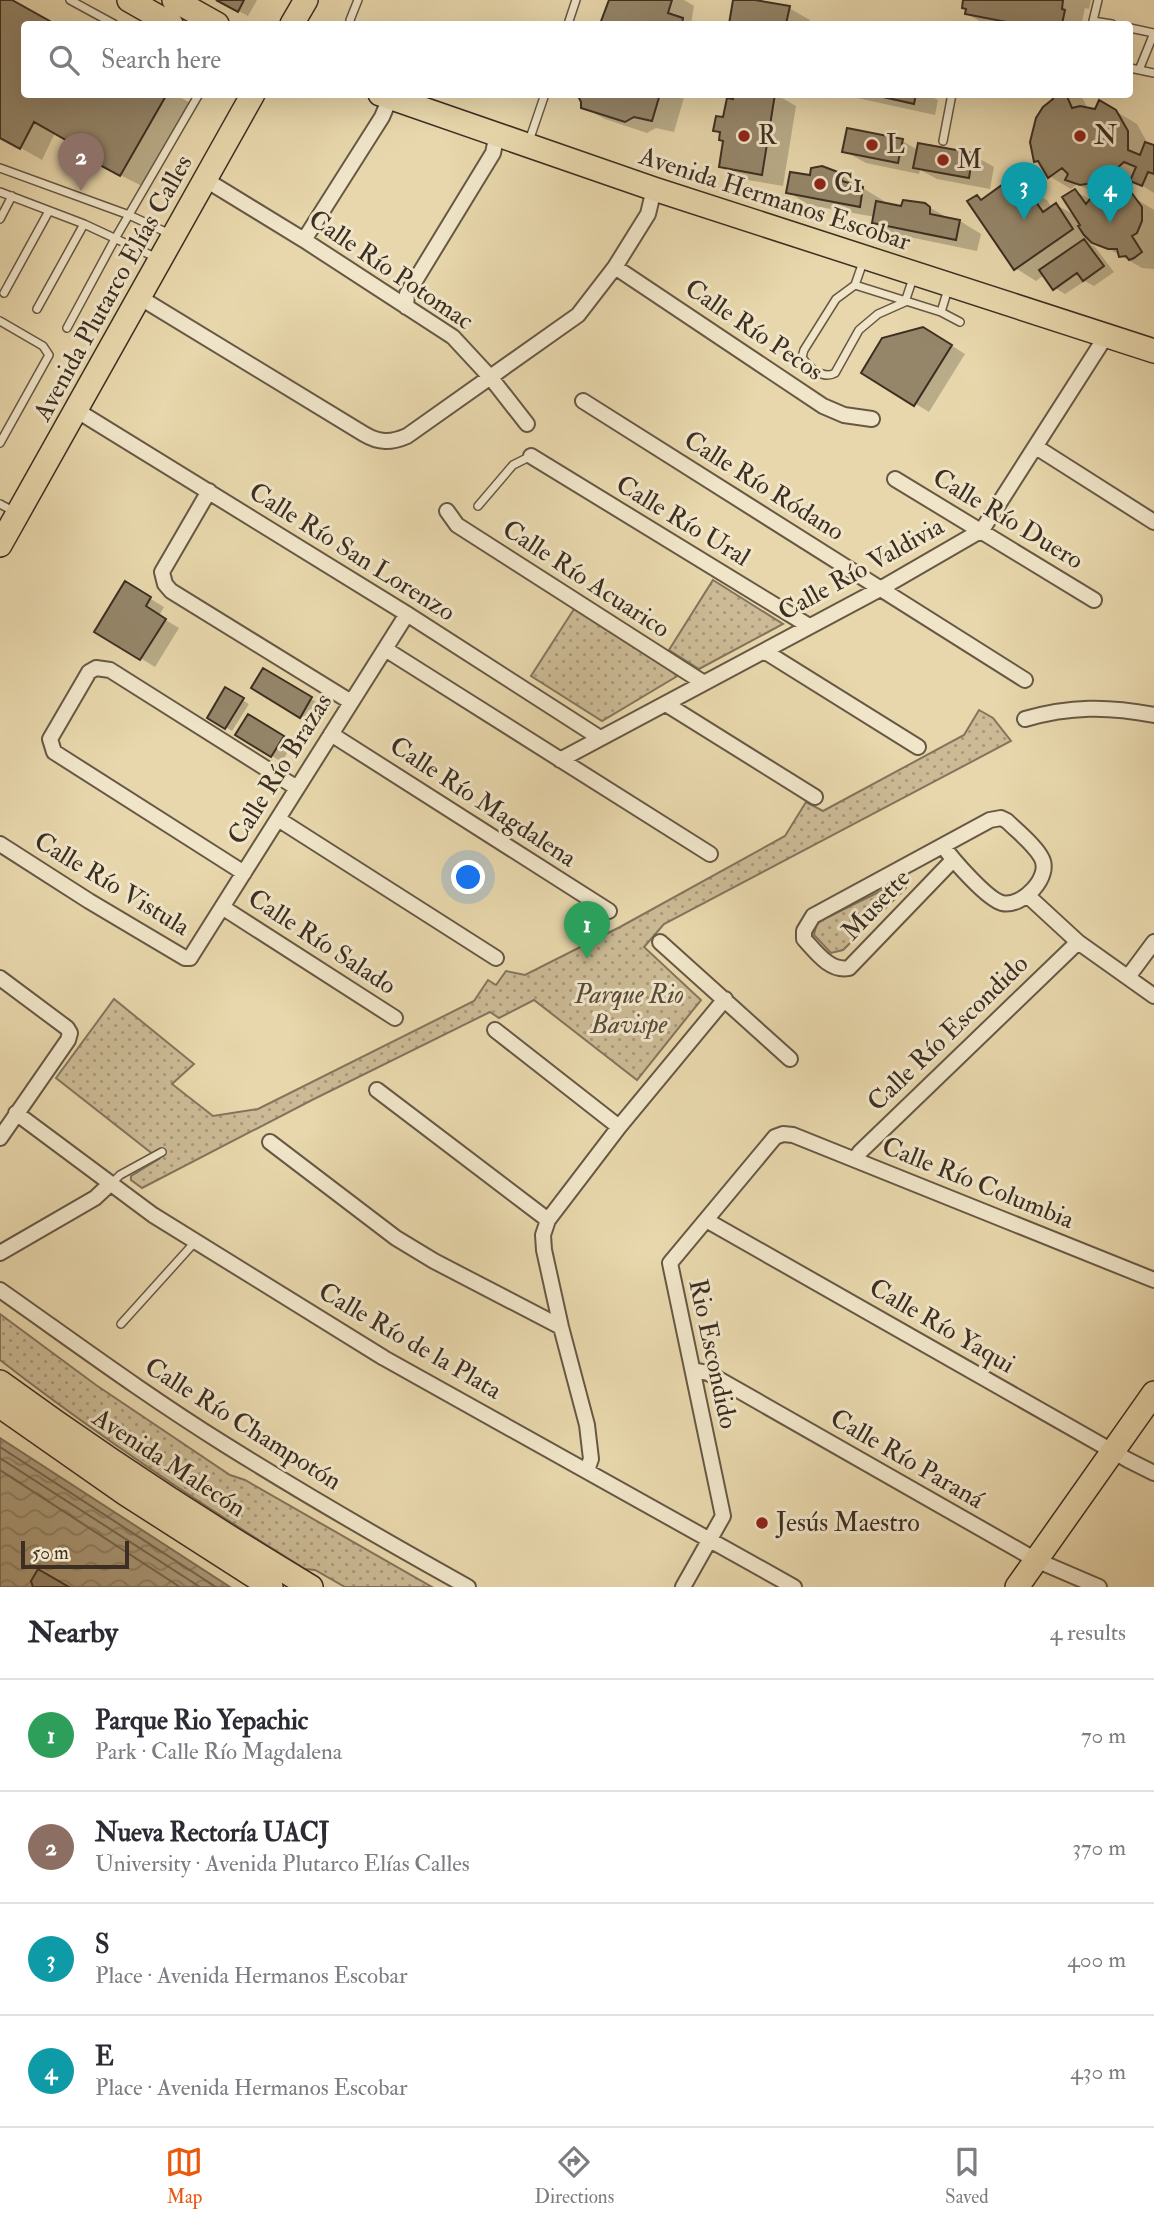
<!DOCTYPE html>
<meta charset="utf-8">
<style>
body{margin:0;font-family:"IM FELL Double Pica",serif;background:#f7f7f7;color:#2b2b33}
.scale{position:absolute;left:21px;bottom:18px;width:108px;box-sizing:border-box;padding-left:7px;border:4px solid #3c2e22;border-top:0;font-size:19px;line-height:24px;white-space:nowrap;color:#3c2e22;-webkit-text-stroke:5px #f0e5c9;paint-order:stroke}
.you{position:absolute;left:469px;top:878px;width:24px;height:24px;margin:-18px;border:5px solid #fff;border-radius:50%;background:#1a73e8;box-shadow:0 0 0 10px #1a73e833}
.badge{display:grid;place-items:center;width:46px;height:46px;border-radius:50%;background:#ea580c;color:#fff;font-size:23px;font-weight:700}
.pin{position:absolute;translate:-50% -58px;filter:drop-shadow(0 2px 4px #0008)}
.pin::after{content:'';position:absolute;top:37px;width:24px;height:21px;background:inherit;clip-path:polygon(0 0,100% 0,50% 100%)}
.list{margin:0;padding:0;list-style:none}
h2{display:flex;justify-content:space-between;align-items:center;height:91px;margin:0;padding:0 28px;font-size:30px}
h2 small{font-size:23px;font-weight:400;color:#7c7c81}
.list li{display:grid;grid-template-columns:46px 1fr auto;gap:21px;align-items:center;box-sizing:border-box;height:112px;padding:0 28px;border-top:2px solid #e1e1e2}
.list b{display:block;font-size:26px;white-space:nowrap}
.list p{margin:0;font-size:23px;white-space:nowrap;color:#7c7c81}
.list em{font-size:23px;font-style:normal;color:#7c7c81}
.icon{flex:none;width:38px;height:38px;fill:none;stroke:currentColor;stroke-width:2;stroke-linecap:round;stroke-linejoin:round}
.map{position:relative;flex:none;width:1154px;height:1587px;overflow:hidden}
.search{position:absolute;background:#fff;box-shadow:0 7px 28px #0002;left:21px;right:21px;top:21px;height:77px;display:flex;align-items:center;gap:18px;box-sizing:border-box;padding:0 24px;border-radius:7px;color:#7c7c81;font-size:26px}
.sheet{height:539px;background:#fff}
nav{display:flex;justify-content:space-around;align-items:center;box-sizing:border-box;height:98px;border-top:2px solid #e1e1e2;background:#fff;font-size:19px;color:#7c7c81}
nav a{display:grid;justify-items:center;gap:4px}
nav .on{color:#ea580c}
.map>svg:first-child{display:block}
</style>
<div class="map">
<svg width="1154" height="1587" viewBox="0 0 1154 1587">
<defs>
<pattern id="park-dots" width="8" height="8" patternUnits="userSpaceOnUse" patternTransform="scale(1.75)"><rect width="8" height="8" fill="#cbba95"/><path d="M2 2h.1M6 6h.1" fill="none" stroke="#a69879" stroke-width="1.8" stroke-linecap="round"/></pattern>
<pattern id="water-waves" width="16" height="10" patternUnits="userSpaceOnUse" patternTransform="scale(1.75)"><rect width="16" height="10" fill="#ae9e7d"/><path d="M0 5q4-4 8 0t8 0" fill="none" stroke="#8f8166"/></pattern>
</defs>
<rect width="100%" height="100%" fill="#e8d7ac"/>
<filter id="stains"><feTurbulence type="fractalNoise" baseFrequency=".00286" numOctaves="4"/><feColorMatrix values="0 0 0 0 .2 0 0 0 0 .09 0 0 0 0 .02 0 0 0 .5 -.17"/></filter>
<radialGradient id="worn" r=".72"><stop offset=".6" stop-color="#630" stop-opacity="0"/><stop offset="1" stop-color="#630" stop-opacity=".3"/></radialGradient>
<!-- park -->
<path fill="url(#park-dots)" stroke="#84745c" stroke-width="2" d="M713,580L783,624L699,669L669,650Z
M574,609L679,675L602,721L531,676Z
M979,710L993,718L1011,741L664,924L644,947L701,1000L637,1080L534,1000L499,1018L490,1012L312,1100L142,1188L131,1180V1176L159,1159L56,1078L114,999L194,1064L172,1084L213,1116L258,1109L474,1001L488,980L496,985L506,971L525,975L620,927L785,836L806,802L823,811L964,735Z
M901,881L906,888L843,950L831,953L814,935L816,925L822,920Z
M0,1314L96,1385L230,1475L245,1480L432,1587H345L315,1570L305,1569C200,1504 98,1436 0,1360Z"/>
<!-- water -->
<path fill="url(#water-waves)" stroke="#807159" stroke-width="2" d="M0,1438L230,1587H0Z"/>
<!-- shadow -->
<path fill="#0003" d="M0,0H8L51,24H24V94H175L190,103L142,186L120,175L101,159L55,133L42,160L0,136Z
M218,0H257L248,16Z
M610,0H684L694,6L691,24H602Z
M735,0L789,8L810,20V24H731Z
M965,0H1091L1089,9L1085,8L1082,22L1086,24H985L967,14Z
M579,94H685L674,132L656,128L647,133L605,119L583,107Z
M735,94H775L796,106L783,186L742,179L721,167L724,141L721,134L715,130L725,119Z
M839,94H934V98L938,100L935,115Z
M1053,94H1075L1083,99L1088,109L1096,111L1105,105L1137,124L1149,146L1154,147V193L1136,182L1125,192L1154,210V269L1142,268L1095,241L1090,244L1095,247L1114,272L1094,286L1085,281L1065,294L1055,288L1044,275L1036,281L1015,268L977,197L983,200L1006,184L1019,192L1025,188L1047,200L1052,208L1056,205L1077,216L1075,191L1091,200L1097,194L1077,184L1071,189L1049,176L1043,165L1035,161L1056,99Z
M902,141L918,150L920,145L973,155L994,167L990,189L937,179L920,170L919,174L866,163L844,151Z
M843,176L884,201L883,204L902,208L925,205L950,219L960,221L981,234L977,251L895,234L874,222L875,217L809,205L788,192L811,177Z
M938,337L965,354L929,412L863,372Z
M126,584L164,607L159,616L179,628L155,667L97,631Z
M264,670L321,705L311,722L253,688Z
M226,690L249,704L232,731L209,717Z
M248,717L293,743L282,762L237,735Z"/>
<g fill="none" stroke-linecap="round" stroke-linejoin="round">
<!-- shore -->
<path stroke="#756650" stroke-width="2" d="M0,1447L216,1587
M0,1458L200,1587
M0,1470L180,1587"/>
</g>
<!-- building -->
<path fill="#95866a" stroke="#3c2e22" stroke-width="2" d="M0,0H12L55,24H24V94H167L120,176L96,163L99,159L34,122L20,149L0,138Z
M216,0H244L238,12Z
M609,0H672L668,13L683,18L682,24H600Z
M733,0H755L790,6L786,24H729Z
M963,0H1063L1062,9L1065,10L1062,24H1017L965,14L966,9L962,8Z
M577,94H660L652,121L634,117L625,122L581,108V102Z
M733,94H775L762,175L719,167L723,141L719,140L720,132L713,131L716,116L723,117L727,98L733,99Z
M870,94H916L914,104Z
M1051,94H1066L1072,108L1080,106L1095,109L1099,100L1116,110L1128,131V150L1140,155L1145,142L1154,145V174L1148,172L1142,186L1130,181L1136,167L1124,162L1104,180L1093,183L1080,185L1065,180L1068,174L1062,168L1048,178L1038,161L1034,162L1030,142L1036,118L1043,107L1053,99Z
M847,128L903,139L898,163L842,152Z
M918,143L973,153L969,178L913,168Z
M822,166L843,174L842,181L863,187L860,207L786,193L790,172L810,175L811,168Z
M1006,182L1014,193L1025,186L1043,212L1056,203L1073,229L1014,270L967,201L977,195L981,200Z
M1109,185L1121,187L1131,192L1142,207V221L1137,233L1132,236L1142,252L1134,258L1129,260L1126,256L1119,257L1117,249H1108L1092,243L1084,235L1078,226L1080,225L1062,197L1075,189L1086,204L1097,190Z
M903,200L925,203L930,207V214L960,220L956,240L872,223L876,201L901,206Z
M1084,239L1104,266L1083,281L1077,273L1053,290L1039,270Z
M923,327L952,345L914,406L861,373L882,338Z
M125,581L151,597L146,606L166,619L140,660L94,632Z
M263,668L312,697L300,718L251,688Z
M225,687L244,698L225,729L207,718Z
M248,714L284,736L271,757L235,735Z
M38,1569L69,1587H33L31,1581Z"/>
<g fill="none" stroke-linecap="round" stroke-linejoin="round">
<defs>
<path id="service" d="M70,0L114,24
M1093,21L1098,0
M351,24L350,20L358,0
M568,24L576,0
M1093,24V21L1112,24
M1130,28L1154,33
M1130,68L1154,73
M1139,70L1154,33
M943,141L952,94
M528,144L545,94
M0,168L129,215L170,234
M0,192L84,224L157,258
M0,219L12,196
M863,262L855,285L836,299L804,350L802,357C808,367 823,380 835,373L859,330L878,314L905,302L913,278
M855,285L941,312L948,289
M4,293L49,211
M37,309L84,224
M941,312L960,322
M0,321L43,346L49,355L0,443
M67,328L116,237L199,94
M0,504L15,512
M478,506L513,465L531,456
M111,1184L120,1175L162,1152
M121,1324L195,1242"/>
<path id="minor" d="M206,180L304,240L453,337L491,378L527,424
M304,240L382,117L390,98
M615,267L823,406L844,415L872,419
M139,297L364,434C379,443 391,443 407,436L578,315L615,267L648,214L654,189
M406,307L407,294L493,153L497,134
M583,401L1025,680
M76,410L407,614L600,738
M1036,447L1154,522
M531,456L809,626
M895,479L1094,600
M209,491L162,572L165,584L171,591L351,702
M447,511L457,525L704,683
M385,649L710,854
M764,651L918,747
M666,704L815,797
M1025,719C1070,706 1108,706 1154,715
M331,734L609,911
M560,760L880,589L982,530L1106,336
M278,819L496,958
M0,844L89,901L185,958H190L407,614
M943,846C953,860 987,899 1002,903C1022,908 1053,876 1041,857C1034,844 1018,832 1007,821L1001,818L990,820L813,916L804,931V939C816,952 830,972 849,968L953,860
M244,873L54,752L50,739L89,672L96,668L110,670L297,788
M1027,895L1078,942L1154,996
M222,907L395,1018
M660,942L790,1059
M1128,977L1154,942
M0,978L67,1028L70,1033L68,1040L0,1138
M495,1030L619,1127
M377,1090L548,1220
M16,1113L153,1215L384,1358L794,1587
M270,1142L396,1238L434,1261L561,1327
M855,1159L860,1152L1078,942
M706,1220L1128,1460L1154,1473
M0,1253L95,1198L110,1184
M0,1290C74,1342 147,1396 224,1444C304,1494 385,1541 468,1587
M693,1370L708,1373L1036,1560L1099,1587
M587,1470L591,1459L587,1425L561,1327L544,1250L543,1235L548,1220L619,1127L725,999
M683,1587L723,1516L670,1263L775,1137L783,1134L793,1135L1154,1280"/>
<path id="primary" d="M129,0L171,24
M174,0L217,24
M292,24L306,0
M380,94L654,189L1154,351
M0,545L253,94
M0,1382C100,1455 204,1523 311,1587
M0,1406L126,1494L271,1587
M1017,1587L1154,1393"/>
</defs>
<!-- service casing -->
<use href="#service" stroke="#675844" stroke-width="10"/>
<!-- minor casing -->
<use href="#minor" stroke="#675844" stroke-width="18"/>
<!-- primary casing -->
<use href="#primary" stroke="#3c2e22" stroke-width="26"/>
<!-- service -->
<use href="#service" stroke="#f0e5c9" stroke-width="7"/>
<!-- minor -->
<use href="#minor" stroke="#f0e5c9" stroke-width="14"/>
<!-- primary -->
<use href="#primary" stroke="#e8d7ac" stroke-width="23"/>
</g>
<!-- markers -->
<g fill="#8f2418" stroke="#f0e5c9" stroke-width="2.5">
<circle cx="744" cy="136" r="7"/>
<circle cx="1080" cy="136" r="7"/>
<circle cx="872" cy="145" r="7"/>
<circle cx="943" cy="160" r="7"/>
<circle cx="820" cy="184" r="7"/>
<circle cx="762" cy="1523" r="7"/>
</g>
<g text-anchor="middle" dominant-baseline="central" stroke-width="6" stroke-linejoin="round" paint-order="stroke">
<!-- poi labels -->
<g font-size="26" fill="#3c2e22" stroke="#f0e5c9" text-anchor="start">
<text x="758" y="136">R</text>
<text x="1094" y="136">N</text>
<text x="886" y="145">L</text>
<text x="957" y="160">M</text>
<text x="834" y="184">C1</text>
<text x="776" y="1523">Jesús Maestro</text>
</g>
<!-- street labels -->
<g font-size="26" fill="#3c2e22" stroke="#f0e5c9">
<text transform="translate(775 199) rotate(18)">Avenida Hermanos Escobar</text>
<text transform="translate(391 270) rotate(34)">Calle Río Potomac</text>
<text transform="translate(113 288) rotate(-61)">Avenida Plutarco Elías Calles</text>
<text transform="translate(754 330) rotate(34)">Calle Río Pecos</text>
<text transform="translate(764 486) rotate(32)">Calle Río Ródano</text>
<text transform="translate(1008 519) rotate(31)">Calle Río Duero</text>
<text transform="translate(683 521) rotate(31)">Calle Río Ural</text>
<text transform="translate(352 552) rotate(32)">Calle Río San Lorenzo</text>
<text transform="translate(861 569) rotate(-29)">Calle Río Valdivia</text>
<text transform="translate(586 579) rotate(33)">Calle Río Acuarico</text>
<text transform="translate(280 769) rotate(-58)">Calle Río Brazas</text>
<text transform="translate(483 802) rotate(33)">Calle Río Magdalena</text>
<text transform="translate(112 884) rotate(31)">Calle Río Vistula</text>
<text transform="translate(876 905) rotate(-47)">Musette</text>
<text transform="translate(322 942) rotate(33)">Calle Río Salado</text>
<text transform="translate(948 1033) rotate(-44)">Calle Río Escondido</text>
<text transform="translate(978 1183) rotate(22)">Calle Río Columbia</text>
<text transform="translate(942 1326) rotate(30)">Calle Río Yaqui</text>
<text transform="translate(410 1341) rotate(30)">Calle Río de la Plata</text>
<text transform="translate(713 1354) rotate(78)">Rio Escondido</text>
<text transform="translate(243 1424) rotate(32)">Calle Río Champotón</text>
<text transform="translate(907 1459) rotate(30)">Calle Río Paraná</text>
<text transform="translate(169 1463) rotate(33)">Avenida Malecón</text>
</g>
<!-- park labels -->
<g font-size="26" font-style="italic" fill="#594a39" stroke="#f0e5c9">
<text x="629" y="995">Parque Rio<tspan x="629" dy="30">Bavispe</tspan></text>
</g>
</g>
<rect width="100%" height="100%" filter="url(#stains)"/>
<rect width="100%" height="100%" fill="url(#worn)"/>
</svg>
<div class="scale">50 m</div>
<div class="you"></div>
<div class="pin badge" style="left:587px;top:959px;background:#2e9e5b">1</div>
<div class="pin badge" style="left:81px;top:191px;background:#8d6e63">2</div>
<div class="pin badge" style="left:1024px;top:220px;background:#0f9aa8">3</div>
<div class="pin badge" style="left:1110px;top:223px;background:#0f9aa8">4</div>
<div class="search"><svg class="icon" aria-label="search" viewBox="0 0 24 24"><circle cx="10" cy="10" r="6"/><path d="M15 15l6 6"/></svg>Search here</div>
</div>
<section class="sheet">
<h2>Nearby<small>4 results</small></h2>
<ul class="list">
<li><span class="badge" style="background:#2e9e5b">1</span><div><b>Parque Rio Yepachic</b><p>Park · Calle Río Magdalena</p></div><em>70 m</em></li>
<li><span class="badge" style="background:#8d6e63">2</span><div><b>Nueva Rectoría UACJ</b><p>University · Avenida Plutarco Elías Calles</p></div><em>370 m</em></li>
<li><span class="badge" style="background:#0f9aa8">3</span><div><b>S</b><p>Place · Avenida Hermanos Escobar</p></div><em>400 m</em></li>
<li><span class="badge" style="background:#0f9aa8">4</span><div><b>E</b><p>Place · Avenida Hermanos Escobar</p></div><em>430 m</em></li>
</ul>
</section>
<nav>
<a class="on"><svg class="icon" aria-label="map" viewBox="0 0 24 24"><path d="M3 6l6-2 6 2 6-2v14l-6 2-6-2-6 2zM9 4v14M15 6v14"/></svg>Map</a>
<a><svg class="icon" aria-label="directions" viewBox="0 0 24 24"><path d="M12 3l9 9-9 9-9-9zM9 14v-3h6M13 9l2 2-2 2"/></svg>Directions</a>
<a><svg class="icon" aria-label="saved" viewBox="0 0 24 24"><path d="M7 4h10v16l-5-4-5 4z"/></svg>Saved</a>
</nav>
